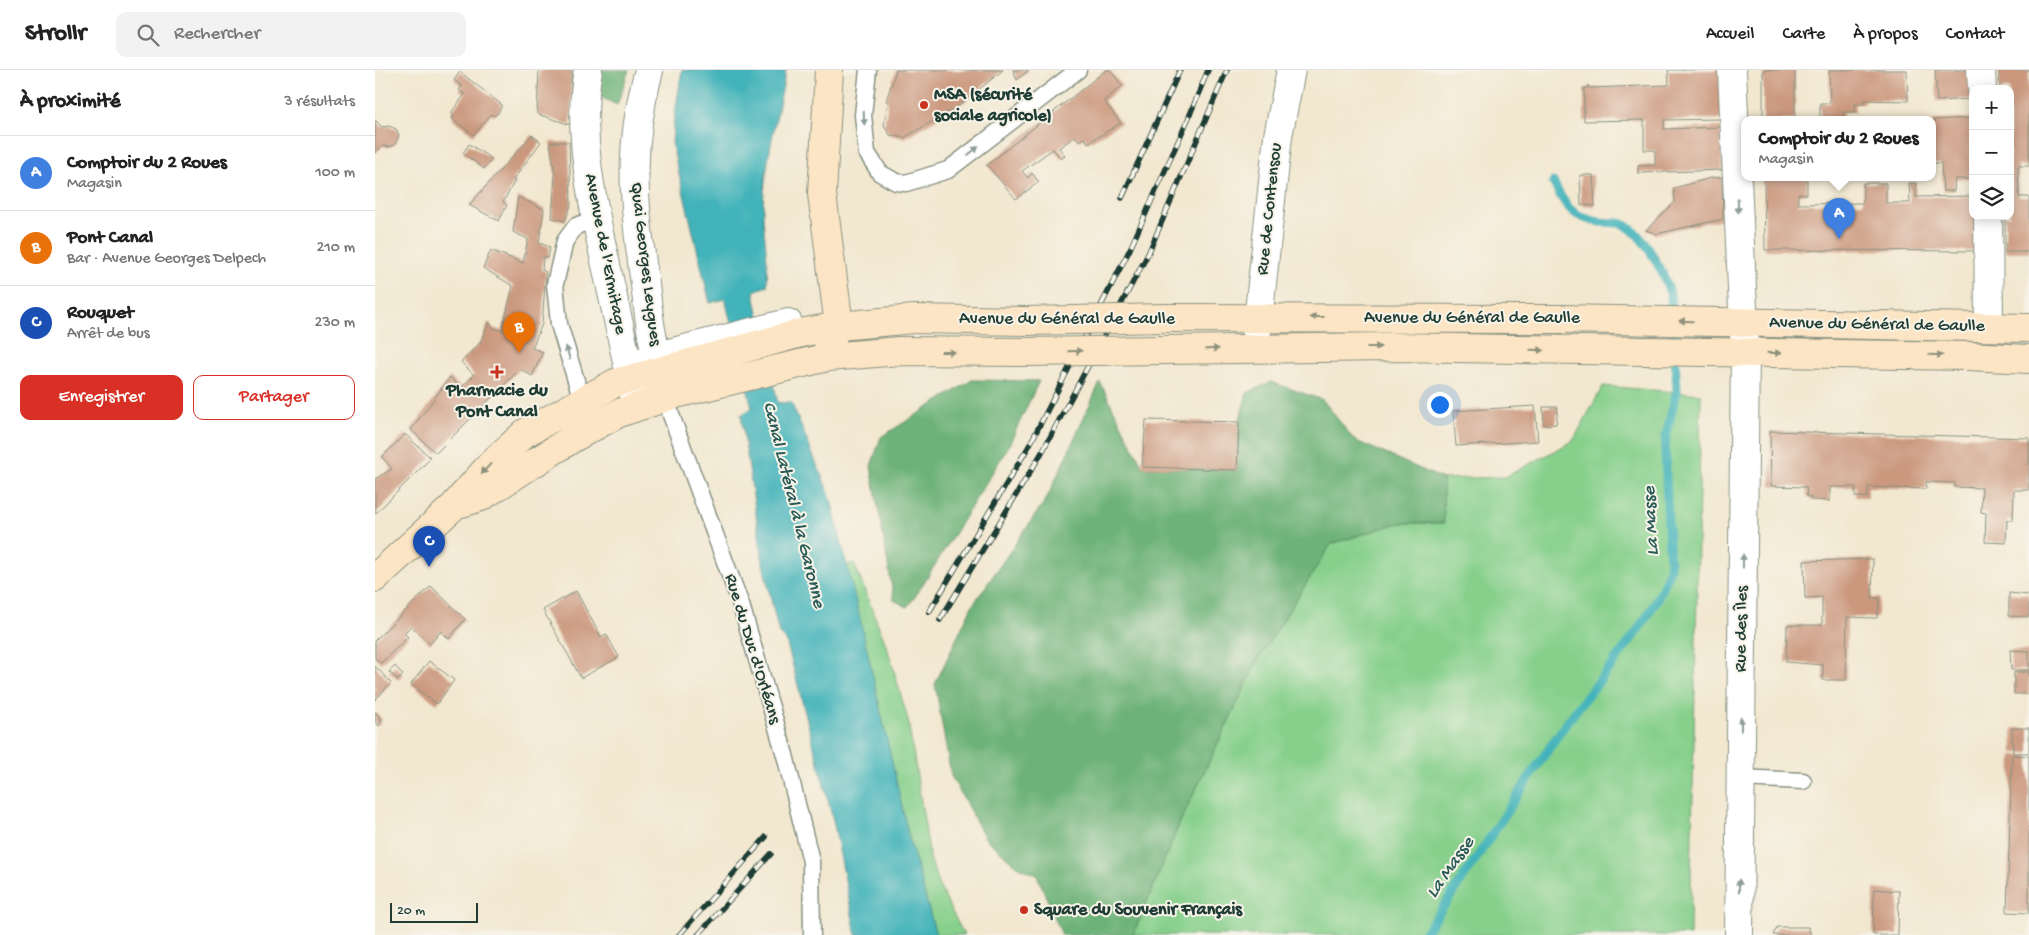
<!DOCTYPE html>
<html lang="fr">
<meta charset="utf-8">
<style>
body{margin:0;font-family:"Gochi Hand",sans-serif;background:#f2f2f2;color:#222}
.controls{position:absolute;right:15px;top:15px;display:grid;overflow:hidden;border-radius:10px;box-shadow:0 2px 12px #0003}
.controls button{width:45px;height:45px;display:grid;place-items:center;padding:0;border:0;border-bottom:1px solid #e0e0e0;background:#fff;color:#222;font:25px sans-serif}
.scale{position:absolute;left:15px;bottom:12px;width:88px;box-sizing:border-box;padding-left:5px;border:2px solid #1f3d34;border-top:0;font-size:14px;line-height:18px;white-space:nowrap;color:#1f3d34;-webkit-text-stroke:4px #f7f3e8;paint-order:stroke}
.you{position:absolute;left:1064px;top:334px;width:18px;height:18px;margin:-12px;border:4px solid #fff;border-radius:50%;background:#1a73e8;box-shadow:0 0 0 8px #1a73e833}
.badge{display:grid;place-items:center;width:32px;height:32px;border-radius:50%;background:#d93025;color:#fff;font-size:16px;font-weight:700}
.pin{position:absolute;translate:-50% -41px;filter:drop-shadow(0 1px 2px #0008)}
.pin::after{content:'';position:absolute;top:26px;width:18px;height:15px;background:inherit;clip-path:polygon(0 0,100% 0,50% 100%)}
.popup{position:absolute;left:1366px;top:46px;width:195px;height:65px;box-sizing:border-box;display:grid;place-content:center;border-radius:10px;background:#fff;filter:drop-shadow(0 1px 4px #0005);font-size:16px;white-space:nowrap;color:#767676}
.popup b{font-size:19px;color:#222}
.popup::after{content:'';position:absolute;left:50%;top:100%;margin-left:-10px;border:10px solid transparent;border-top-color:#fff}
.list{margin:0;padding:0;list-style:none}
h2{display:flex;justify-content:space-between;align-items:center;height:65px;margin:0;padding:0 20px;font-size:21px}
h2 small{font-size:16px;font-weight:400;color:#767676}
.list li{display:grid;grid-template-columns:32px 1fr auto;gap:15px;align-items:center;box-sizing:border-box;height:75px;padding:0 20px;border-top:1px solid #e0e0e0}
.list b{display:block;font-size:19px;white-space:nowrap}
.list p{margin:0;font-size:16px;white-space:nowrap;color:#767676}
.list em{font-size:16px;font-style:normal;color:#767676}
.actions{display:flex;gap:10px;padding:15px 20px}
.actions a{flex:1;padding:11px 0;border:1px solid #d93025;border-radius:10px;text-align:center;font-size:18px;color:#d93025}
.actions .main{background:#d93025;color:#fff}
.icon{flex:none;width:28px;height:28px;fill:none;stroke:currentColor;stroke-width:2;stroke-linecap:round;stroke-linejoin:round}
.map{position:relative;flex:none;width:1654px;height:865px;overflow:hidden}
header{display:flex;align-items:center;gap:30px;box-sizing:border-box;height:70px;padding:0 25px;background:#fff;border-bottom:1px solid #e0e0e0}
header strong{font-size:24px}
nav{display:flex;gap:28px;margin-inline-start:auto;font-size:18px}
.search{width:350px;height:45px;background:#f2f2f2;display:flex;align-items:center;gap:12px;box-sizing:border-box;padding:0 18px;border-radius:10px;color:#767676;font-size:19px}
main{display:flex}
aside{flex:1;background:#fff}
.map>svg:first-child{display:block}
</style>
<header>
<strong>Strollr</strong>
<div class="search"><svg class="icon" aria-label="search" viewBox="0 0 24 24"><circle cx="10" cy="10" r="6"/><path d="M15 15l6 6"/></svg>Rechercher</div>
<nav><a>Accueil</a><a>Carte</a><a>À propos</a><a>Contact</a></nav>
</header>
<main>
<aside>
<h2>À proximité<small>3 résultats</small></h2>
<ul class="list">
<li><span class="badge" style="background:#3f7fe0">A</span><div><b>Comptoir du 2 Roues</b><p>Magasin</p></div><em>100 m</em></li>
<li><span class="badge" style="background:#e8710a">B</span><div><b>Pont Canal</b><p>Bar · Avenue Georges Delpech</p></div><em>210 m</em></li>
<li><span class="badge" style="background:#1a4fb4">C</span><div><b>Rouquet</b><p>Arrêt de bus</p></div><em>230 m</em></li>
</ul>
<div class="actions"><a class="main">Enregistrer</a><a>Partager</a></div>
</aside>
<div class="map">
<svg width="1654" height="865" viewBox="0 0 1654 865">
<rect width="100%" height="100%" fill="#f7f3e8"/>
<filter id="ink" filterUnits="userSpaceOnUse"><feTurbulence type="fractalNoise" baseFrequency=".02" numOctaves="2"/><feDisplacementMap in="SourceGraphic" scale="10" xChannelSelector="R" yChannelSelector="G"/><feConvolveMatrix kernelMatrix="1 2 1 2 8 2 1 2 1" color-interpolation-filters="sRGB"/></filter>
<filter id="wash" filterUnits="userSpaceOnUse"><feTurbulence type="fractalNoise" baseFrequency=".0096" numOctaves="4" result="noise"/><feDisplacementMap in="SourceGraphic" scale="20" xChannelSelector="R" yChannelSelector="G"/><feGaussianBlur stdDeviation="1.12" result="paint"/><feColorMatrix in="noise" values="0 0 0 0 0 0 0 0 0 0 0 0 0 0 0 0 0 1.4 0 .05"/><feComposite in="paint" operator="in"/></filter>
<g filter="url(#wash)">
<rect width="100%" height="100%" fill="#f2e7cf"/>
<!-- green -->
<path fill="#87d08c" stroke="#538660" d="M1228,316L1326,324L1315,865H758L806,750L883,590L956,474L1024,453H1068V409L1130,407L1198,371Z
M479,493L513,580L533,650L555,787L563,814L589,865H561L534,768L471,495Z"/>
<!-- forest -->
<path fill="#6db278" stroke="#467856" d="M225,0H254L242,35L221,25Z
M597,310L664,311L632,379L540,527L532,537L519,530L496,396L506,367Z
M725,312L768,397L862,400L864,352L872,323L896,312L948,330L979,370L1068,409L1069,453H1024L956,474L883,590L806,750L758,865H687L662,805L642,796L610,768L576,706L560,614L597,536L672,428Z"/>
<!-- water -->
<path fill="#42b3ba" stroke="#307877" d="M307,0H411C403,45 388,98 388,144C389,168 394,192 392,216L379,221L381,233L403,333L416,332L455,426L484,544L534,768L561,865H481L458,750L411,570L404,564L389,499L366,345L377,338L350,229L335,233L297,75L298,56Z"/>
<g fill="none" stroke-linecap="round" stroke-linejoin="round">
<!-- stream -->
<path stroke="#42b3ba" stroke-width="9" d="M1048,865C1098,798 1140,726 1188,658C1221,611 1279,552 1295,498L1290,382L1291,366L1302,320L1296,227C1291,206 1269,163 1248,154C1242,152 1232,153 1225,152C1197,148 1190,136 1178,112"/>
</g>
<g id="blocks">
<!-- building -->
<path fill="#cb987e" d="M164,0H196V55L162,44Z
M521,0H628L582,37L529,68L515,65L509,55L513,32L511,31Z
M638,0H654L642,10Z
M731,0H735L747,16L729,31L746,53L713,73L710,68L704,71L700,66L684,78L690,86L686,89L678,79L647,101L653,108L657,103L664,112L641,129L612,95Z
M1293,0H1345L1346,49L1289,50V59L1346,57L1347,100L1263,103V96L1280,95V80H1269V50L1209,51V18H1213V15L1215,18L1294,15Z
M1388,0H1420V50H1388Z
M1454,0H1532L1533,31L1489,30L1490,34H1480V42H1468V50H1445V33H1455Z
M1560,0H1597L1598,29L1562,31Z
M1624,0H1654V96H1643L1644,127H1654V182H1630V146H1635V19H1625Z
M85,2L127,35L123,43L119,46L116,44L99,65L77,49L79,46L76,43L90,24L84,20L87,16L79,10Z
M1598,48V109H1580L1579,121H1568L1566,93H1558V50Z
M0,50L7,57L14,56L21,59L24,65L20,75L14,77L8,76L0,83Z
M157,65L166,72L138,110L140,111L128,132L132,135L124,151L94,135Z
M175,72H194L196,135L190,151L177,148L180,105Z
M94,74L117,89L109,99L88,83Z
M1205,105H1218L1220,136L1206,135Z
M1347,107L1348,149L1281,164L1271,160L1300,132L1299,118L1336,108Z
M1389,108H1432V124H1423V134L1488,133V113H1511V133H1535L1534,113H1541V127L1598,126V146H1604L1603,181L1390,180Z
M143,127L169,139L164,173L175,177L173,188L168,187L167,200L171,202L167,254L157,278L168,282L157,306L145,299L61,383L36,360L75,307L86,318L99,305L86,292L105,273L114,252L118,258L127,261L138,216L108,198L116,180L148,193L153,169L138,162Z
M1160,336L1163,371L1081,376L1078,341Z
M1168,337H1183L1181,354L1169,355Z
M771,350L864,352L862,400L767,397Z
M1395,361L1654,368V420H1639L1638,450H1632L1631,473L1610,472L1611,443L1606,442L1607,418L1579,417L1580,413L1551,412V419L1493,417V427H1480L1481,417H1455V431L1436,430V427H1432L1431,417L1396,416Z
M30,364L56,388L0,444V409L17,399L7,387Z
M1498,489L1497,528H1505L1502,548L1472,547L1471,610H1448V595L1411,592L1412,555H1447V527L1430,528L1429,491Z
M56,516L90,549L74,569L66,561L55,574L36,556L29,563L33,567L6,593L0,588V570Z
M201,521L226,567L231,564L244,587L206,608L168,540Z
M1634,523L1654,525V547L1634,546Z
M1635,580L1654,581V600H1636Z
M54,591L79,610L62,634L36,614Z
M0,596L16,613L0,630Z
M20,596L28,605L23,610L14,602Z
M1639,602H1654V624H1639Z
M0,642L7,649L4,656L0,652Z
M1637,658H1654V683H1638Z
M1637,685L1654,686V843L1632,842Z
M1499,819L1524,821L1523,865H1498Z
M1402,857H1433L1436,865H1398Z"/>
</g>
</g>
<g filter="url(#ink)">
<use href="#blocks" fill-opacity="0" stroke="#889282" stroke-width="1"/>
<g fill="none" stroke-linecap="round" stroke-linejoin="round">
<defs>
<path id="lane" d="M493,0L488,45L492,83L505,103L521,112L531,113L573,100L703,0
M290,320L296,345L366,535L410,685L436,791L437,865
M209,337L184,254L180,214L190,171L201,156L220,149
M1366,708L1428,711"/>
<path id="street" d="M213,0C201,64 219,141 233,204C242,244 250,284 259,324
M274,0C253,77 258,130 269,207C272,229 274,253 279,275
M1357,0L1370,283L1364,865
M1606,0L1607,19
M1613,146L1614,256
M880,278L903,66L916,0
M253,297L282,286L413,253"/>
<path id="secondary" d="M789,248L1187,249L1654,258
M452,269L457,266L464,256L447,124L454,0
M788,280L1016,277L1593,286L1654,289
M87,433L106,427L198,368L244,343L301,324L453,287L524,281L651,282
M0,508L79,436L116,394L150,363L240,313L430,262L464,256L539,249L652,251"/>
</defs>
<!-- lane casing -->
<use href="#lane" stroke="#889282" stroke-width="19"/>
<!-- street casing -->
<use href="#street" stroke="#889282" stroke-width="30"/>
<!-- secondary casing -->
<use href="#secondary" stroke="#889282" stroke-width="30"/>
<!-- lane -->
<use href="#lane" stroke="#fff" stroke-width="16"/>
<!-- street -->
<use href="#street" stroke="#fff" stroke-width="28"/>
<!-- secondary -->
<use href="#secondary" stroke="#fce5c4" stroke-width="28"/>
<defs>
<path id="rail" d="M747,128L805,0
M554,542L654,376L755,179L814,47L833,0
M565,550L666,384L773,184L852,0
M304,865L391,767
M323,865L396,784"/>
</defs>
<!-- rail casing -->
<use href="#rail" stroke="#1f3d34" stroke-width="5.5"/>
<!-- rail -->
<use href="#rail" stroke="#f7f3e8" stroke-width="4" stroke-dasharray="11" stroke-linecap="butt"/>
<defs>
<path id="secondary-bridge" d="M652,251L789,248
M651,282L788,280"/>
</defs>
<!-- secondary-bridge casing -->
<use href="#secondary-bridge" stroke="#889282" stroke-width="30" stroke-linecap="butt"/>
<!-- secondary-bridge -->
<use href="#secondary-bridge" stroke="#fce5c4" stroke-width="28"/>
</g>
<!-- one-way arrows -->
<defs><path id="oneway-solid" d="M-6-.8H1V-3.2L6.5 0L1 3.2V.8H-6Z" transform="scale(1.25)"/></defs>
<g fill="#8f9e9a">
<use href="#oneway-solid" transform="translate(489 48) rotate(87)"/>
<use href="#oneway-solid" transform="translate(598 81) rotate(-38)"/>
<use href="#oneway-solid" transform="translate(1363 136) rotate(88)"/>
<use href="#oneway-solid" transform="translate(193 283) rotate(-106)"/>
<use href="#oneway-solid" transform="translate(1368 491) rotate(-89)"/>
<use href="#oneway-solid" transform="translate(1366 654) rotate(-89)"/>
<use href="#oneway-solid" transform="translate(1364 816) rotate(-89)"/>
</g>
<g fill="#8e917c">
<use href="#oneway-solid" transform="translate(942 247) rotate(-180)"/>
<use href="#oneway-solid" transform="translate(1311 251) rotate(-179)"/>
<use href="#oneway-solid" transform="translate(999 277)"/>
<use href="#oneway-solid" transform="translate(837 279) rotate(-1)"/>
<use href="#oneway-solid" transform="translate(1162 280) rotate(1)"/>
<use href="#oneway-solid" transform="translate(700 281) rotate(-1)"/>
<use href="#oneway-solid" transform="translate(573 282)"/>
<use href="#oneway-solid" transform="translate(1399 283) rotate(1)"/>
<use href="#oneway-solid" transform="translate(1561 285) rotate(1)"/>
<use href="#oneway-solid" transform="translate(111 399) rotate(132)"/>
</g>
</g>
<!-- markers -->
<g fill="#c8321e" stroke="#f7f3e8" stroke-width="2">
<circle cx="549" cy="35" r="5"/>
<path d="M119.5 294.5h5v5h5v5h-5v5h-5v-5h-5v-5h5z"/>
<circle cx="649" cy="840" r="5"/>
</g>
<g text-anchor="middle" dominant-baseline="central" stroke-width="4" stroke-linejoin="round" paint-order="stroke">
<!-- poi labels -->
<g font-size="18" font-weight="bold" fill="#1f3d34" stroke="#f7f3e8" text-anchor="start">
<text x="559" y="25">MSA (sécurité<tspan x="559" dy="21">sociale agricole)</tspan></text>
<text x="122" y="321" text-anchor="middle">Pharmacie du<tspan x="122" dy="21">Pont Canal</tspan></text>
<text x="659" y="840">Square du Souvenir Français</text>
</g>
<!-- street labels -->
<g font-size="18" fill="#1f3d34" stroke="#f7f3e8">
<text transform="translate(895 139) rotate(-84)">Rue de Contensou</text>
<text transform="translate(230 184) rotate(79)">Avenue de l’Ermitage</text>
<text transform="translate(270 194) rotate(83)">Quai Georges Leygues</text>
<text x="1097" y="248">Avenue du Général de Gaulle</text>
<text x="692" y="249">Avenue du Général de Gaulle</text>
<text transform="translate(1502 255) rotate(1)">Avenue du Général de Gaulle</text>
<text transform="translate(1367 559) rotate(-89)">Rue des Îles</text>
<text transform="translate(377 579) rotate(73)">Rue du Duc d'Orléans</text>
</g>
<!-- water labels -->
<g font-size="19" font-style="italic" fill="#285a56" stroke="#f7f3e8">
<text transform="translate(418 435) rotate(76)">Canal Latéral à la Garonne</text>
<text transform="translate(1277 451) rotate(-93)">La Masse</text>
<text transform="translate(1076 798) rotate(-55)">La Masse</text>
</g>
</g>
</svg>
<div class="controls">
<button>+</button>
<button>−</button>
<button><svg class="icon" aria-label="layers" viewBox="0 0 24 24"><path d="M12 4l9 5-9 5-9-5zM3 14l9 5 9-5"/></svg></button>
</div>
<div class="scale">20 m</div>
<div class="you"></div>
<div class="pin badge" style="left:1464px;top:169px;background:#3f7fe0">A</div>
<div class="popup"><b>Comptoir du 2 Roues</b>Magasin</div>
<div class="pin badge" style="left:144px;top:283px;background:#e8710a">B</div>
<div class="pin badge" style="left:54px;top:497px;background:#1a4fb4">C</div>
</div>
</main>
